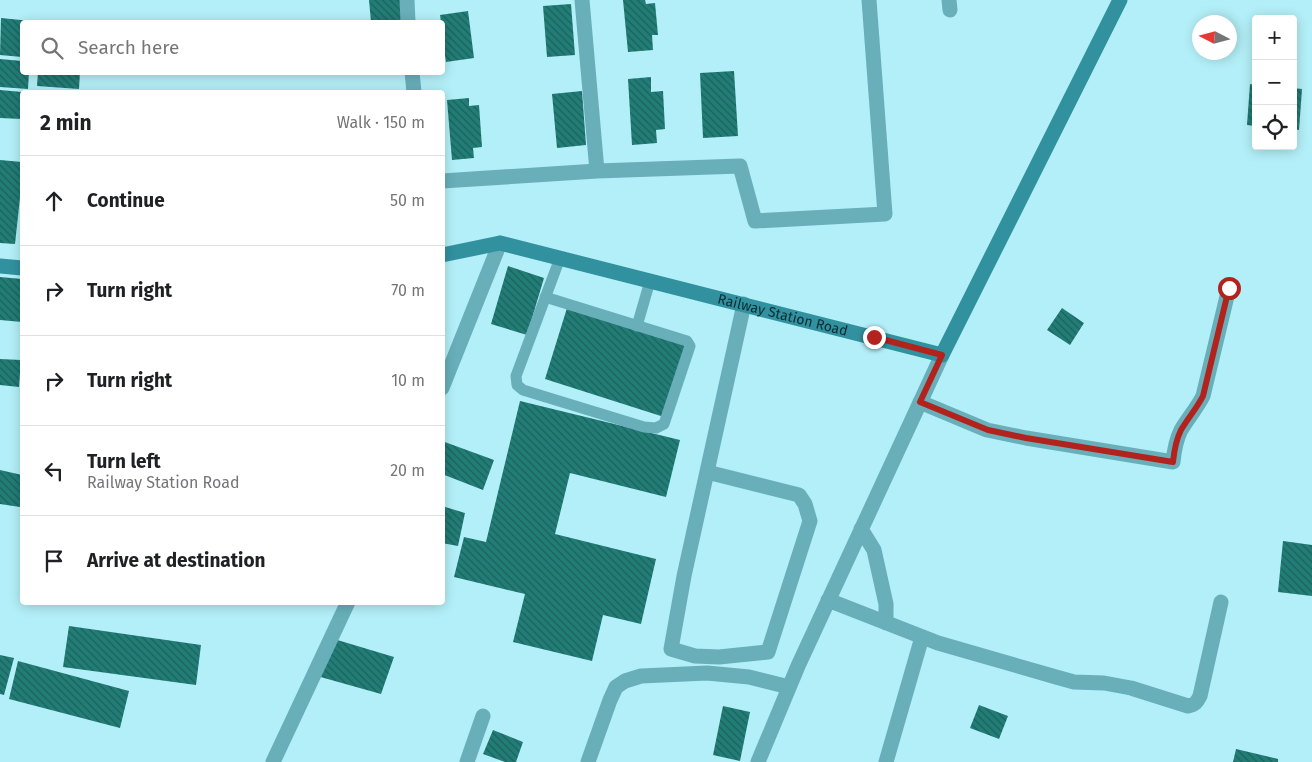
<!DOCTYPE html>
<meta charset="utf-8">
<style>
body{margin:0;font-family:"Fira Sans",sans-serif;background:#f2f2f2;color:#202124}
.controls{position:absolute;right:15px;top:15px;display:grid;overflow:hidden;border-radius:5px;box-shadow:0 2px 12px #0003}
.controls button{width:45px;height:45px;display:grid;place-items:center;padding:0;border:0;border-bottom:1px solid #e0e0e0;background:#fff;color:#202124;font:25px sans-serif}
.compass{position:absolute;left:1192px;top:15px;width:45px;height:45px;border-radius:50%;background:#fff;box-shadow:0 2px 12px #0003;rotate:276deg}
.stop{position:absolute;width:15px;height:15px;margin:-11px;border:4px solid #b2231d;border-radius:50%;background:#fff}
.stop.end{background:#b2231d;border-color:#fff;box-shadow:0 1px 5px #0008}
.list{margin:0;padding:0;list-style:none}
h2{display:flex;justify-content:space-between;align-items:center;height:65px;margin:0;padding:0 20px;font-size:21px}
h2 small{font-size:16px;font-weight:400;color:#757577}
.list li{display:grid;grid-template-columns:32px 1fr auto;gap:15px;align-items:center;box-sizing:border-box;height:90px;padding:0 20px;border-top:1px solid #e0e0e0}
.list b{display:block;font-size:19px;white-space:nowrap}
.list p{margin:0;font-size:16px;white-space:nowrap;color:#757577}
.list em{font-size:16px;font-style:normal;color:#757577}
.icon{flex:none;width:28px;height:28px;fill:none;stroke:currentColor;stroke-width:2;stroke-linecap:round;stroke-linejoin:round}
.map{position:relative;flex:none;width:1312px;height:762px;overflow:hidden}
.search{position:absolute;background:#fff;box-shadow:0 2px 12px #0003;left:20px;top:20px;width:425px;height:55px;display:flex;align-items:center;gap:12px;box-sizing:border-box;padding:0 18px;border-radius:5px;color:#757577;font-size:19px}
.panel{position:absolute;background:#fff;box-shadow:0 2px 12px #0003;left:20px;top:90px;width:425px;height:515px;border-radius:5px}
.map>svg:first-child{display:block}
</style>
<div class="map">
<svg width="1312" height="762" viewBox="0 0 1312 762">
<defs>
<pattern id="building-back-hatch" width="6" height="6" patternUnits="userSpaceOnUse" patternTransform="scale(1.25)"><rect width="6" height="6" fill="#237d77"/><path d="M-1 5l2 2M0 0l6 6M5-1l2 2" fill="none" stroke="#1b615d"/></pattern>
</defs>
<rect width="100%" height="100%" fill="#b3eff8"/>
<!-- building -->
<path fill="url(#building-back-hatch)" d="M369,0H400L402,22H371Z
M623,0H645L646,4L655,3L658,35H652L653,50L628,52Z
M571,4L575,55L547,57L543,6Z
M468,11L474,58L446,62L442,34V22H441L440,15Z
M1,18L31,21L30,22H22V57L0,55Z
M0,59L22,61V72H29L28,89L0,87Z
M734,71L738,136L703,138L700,73Z
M38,72H80L79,89L37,86Z
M651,77V92L663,91L665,129L656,130L657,143L632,145L628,79Z
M1250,84L1256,85V126L1247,125Z
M1293,88L1302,89L1299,130L1293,129Z
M0,90L22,92V119L0,118Z
M582,91L586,145L557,148L552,94Z
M469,98V106L479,105L482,147L473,148L474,158L452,160L447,100Z
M0,160L22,162V179L15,244L0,243Z
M508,266L544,278L527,335L491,324Z
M0,277L22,279V322L0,320Z
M567,308L686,345L664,417L545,379Z
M1062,308L1084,323L1070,345L1047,330Z
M0,359L21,360L19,387L0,385Z
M520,401L680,440L666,497L570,473L555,534L656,559L641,624L603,615L592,661L513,642L525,594L454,577L464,537L486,542Z
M442,441L494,460L483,490L442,474Z
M0,470L22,475V494L20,507L0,504Z
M442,506L465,513L458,546L442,543Z
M1283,541L1312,545V596L1278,592Z
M69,626L201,645L196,685L63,667Z
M334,639L394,657L381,694L317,676Z
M0,655L14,658L4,695L0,694Z
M18,661L129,691L120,728L9,699Z
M979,705L1008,716L999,739L970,728Z
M723,706L750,712L740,761L713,755Z
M493,730L523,742L516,762H505L483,754Z
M1236,749L1278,759V762H1233Z"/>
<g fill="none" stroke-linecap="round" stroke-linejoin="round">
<!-- lane -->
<path stroke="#68afba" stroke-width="11" d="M545,297L687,341L690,346L664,424L656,428L644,427L523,390L517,385L516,376L560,258
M637,326L650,281"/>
<!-- street -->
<path stroke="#68afba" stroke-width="15" d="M407,0L408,22
M949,0L950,10
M412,72L414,92
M597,171L740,166L755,221L885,214L869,0
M442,181L597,171L582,0
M442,388L500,243
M920,402L987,430L1026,438L1173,462C1174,452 1176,440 1181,430C1188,418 1197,408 1203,396L1229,288
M707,472L799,495L805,504L810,521L768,652L719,657L695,656L671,649L684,576L744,304
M861,529L874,550L886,604V623
M828,600L938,643L1056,677L1074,682L1104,683L1131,688L1188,706C1195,705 1197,702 1200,696L1221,602
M273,762L348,602
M467,762L483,716
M588,762L610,700L616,687L625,681L641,676L707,673L749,677L789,687
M758,762L798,666L942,355
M886,762L922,637"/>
<!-- secondary -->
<g stroke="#32919f" stroke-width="15">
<path id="s1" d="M442,255L500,243L942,355L1120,0"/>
<path d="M0,266L22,268"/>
</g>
</g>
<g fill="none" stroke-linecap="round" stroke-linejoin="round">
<!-- route -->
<path stroke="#b2231d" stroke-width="6" d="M874,337L942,355L920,402L988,430L1026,438L1173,462C1174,452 1176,440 1181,430C1188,418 1197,408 1203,396L1229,288"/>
</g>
<g text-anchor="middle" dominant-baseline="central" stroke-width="5" stroke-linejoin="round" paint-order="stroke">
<!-- street labels -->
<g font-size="14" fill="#092d33" stroke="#d1f8ff">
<text stroke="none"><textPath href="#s1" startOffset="351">Railway Station Road</textPath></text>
</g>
</g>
</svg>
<div class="controls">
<button>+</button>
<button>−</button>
<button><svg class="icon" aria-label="locate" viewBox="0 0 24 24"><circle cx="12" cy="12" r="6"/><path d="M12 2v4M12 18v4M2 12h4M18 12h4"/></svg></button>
</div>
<svg class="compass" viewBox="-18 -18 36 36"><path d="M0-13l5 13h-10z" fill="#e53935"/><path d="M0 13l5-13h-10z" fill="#757577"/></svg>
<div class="stop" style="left:1229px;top:288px"></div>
<div class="stop end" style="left:874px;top:337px"></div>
<div class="search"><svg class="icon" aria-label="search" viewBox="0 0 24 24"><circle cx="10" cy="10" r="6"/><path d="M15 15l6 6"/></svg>Search here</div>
<section class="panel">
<h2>2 min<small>Walk · 150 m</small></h2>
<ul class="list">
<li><svg class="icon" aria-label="ahead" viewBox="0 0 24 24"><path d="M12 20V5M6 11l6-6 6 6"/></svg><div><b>Continue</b></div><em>50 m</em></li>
<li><svg class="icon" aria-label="right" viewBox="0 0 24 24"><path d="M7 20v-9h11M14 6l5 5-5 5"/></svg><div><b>Turn right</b></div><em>70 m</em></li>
<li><svg class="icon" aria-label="right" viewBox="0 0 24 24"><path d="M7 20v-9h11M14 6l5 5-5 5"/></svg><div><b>Turn right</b></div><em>10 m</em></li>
<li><svg class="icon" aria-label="left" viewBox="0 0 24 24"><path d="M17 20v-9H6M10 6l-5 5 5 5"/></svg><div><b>Turn left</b><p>Railway Station Road</p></div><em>20 m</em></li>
<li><svg class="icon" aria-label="arrive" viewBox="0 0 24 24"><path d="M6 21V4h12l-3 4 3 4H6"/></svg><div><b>Arrive at destination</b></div></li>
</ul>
</section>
</div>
